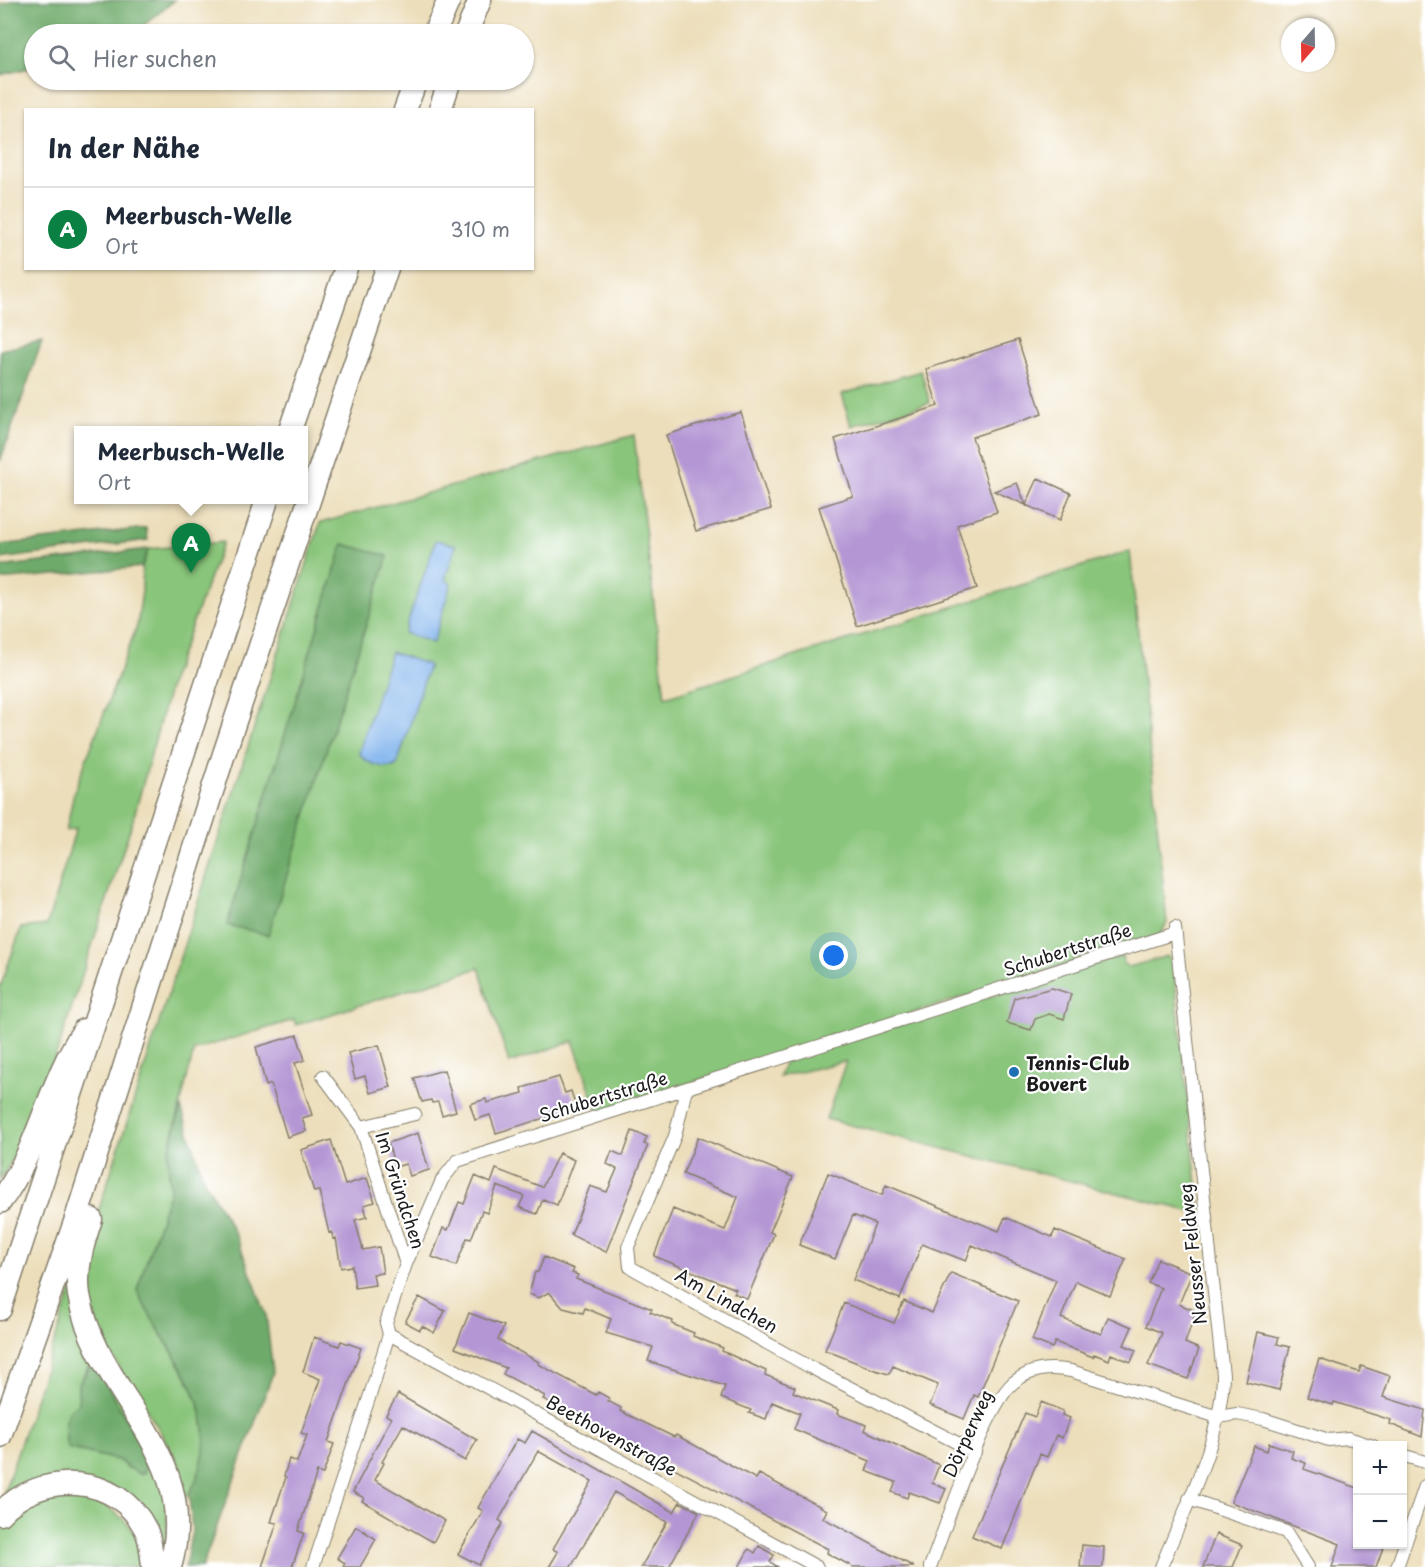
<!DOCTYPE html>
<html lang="de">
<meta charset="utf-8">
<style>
body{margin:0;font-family:"Playpen Sans",sans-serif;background:#f6f6f7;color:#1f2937}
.controls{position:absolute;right:18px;bottom:18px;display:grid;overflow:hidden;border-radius:0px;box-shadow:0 2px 4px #0004}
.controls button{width:54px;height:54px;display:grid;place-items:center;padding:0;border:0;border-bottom:2px solid #e0e1e3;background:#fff;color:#1f2937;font:30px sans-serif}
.compass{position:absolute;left:1281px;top:18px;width:54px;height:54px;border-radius:50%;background:#fff;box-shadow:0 2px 4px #0004;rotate:200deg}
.you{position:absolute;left:834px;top:956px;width:21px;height:21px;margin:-15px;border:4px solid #fff;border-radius:50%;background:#1a73e8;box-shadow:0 0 0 9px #1a73e833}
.badge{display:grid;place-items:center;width:39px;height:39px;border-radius:50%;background:#0b8043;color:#fff;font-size:20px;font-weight:700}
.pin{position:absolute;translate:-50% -50px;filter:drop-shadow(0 2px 3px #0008)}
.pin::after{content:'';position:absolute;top:32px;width:21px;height:18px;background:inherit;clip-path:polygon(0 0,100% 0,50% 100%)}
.popup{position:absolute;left:74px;top:426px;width:234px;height:78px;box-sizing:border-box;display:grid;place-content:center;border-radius:0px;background:#fff;filter:drop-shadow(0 2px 4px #0005);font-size:20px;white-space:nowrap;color:#747a83}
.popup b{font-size:22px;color:#1f2937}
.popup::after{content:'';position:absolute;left:50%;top:100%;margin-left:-12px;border:12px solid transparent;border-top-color:#fff}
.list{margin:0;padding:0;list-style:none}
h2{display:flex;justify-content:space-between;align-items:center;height:78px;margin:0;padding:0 24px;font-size:26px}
h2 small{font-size:20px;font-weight:400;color:#747a83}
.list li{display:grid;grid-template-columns:39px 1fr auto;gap:18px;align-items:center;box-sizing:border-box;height:84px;padding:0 24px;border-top:2px solid #e0e1e3}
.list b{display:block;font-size:22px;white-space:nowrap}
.list p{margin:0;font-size:20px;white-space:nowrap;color:#747a83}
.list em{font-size:20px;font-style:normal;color:#747a83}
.icon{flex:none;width:33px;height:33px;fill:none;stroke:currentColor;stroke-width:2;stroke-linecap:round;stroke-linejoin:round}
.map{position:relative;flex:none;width:1425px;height:1567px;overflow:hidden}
.search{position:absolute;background:#fff;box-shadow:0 2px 4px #0004;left:24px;top:24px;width:510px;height:66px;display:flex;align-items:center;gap:15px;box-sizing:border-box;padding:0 21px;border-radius:33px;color:#747a83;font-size:22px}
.panel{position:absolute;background:#fff;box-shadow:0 2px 4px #0004;left:24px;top:108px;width:510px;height:162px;border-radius:0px}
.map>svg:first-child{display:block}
</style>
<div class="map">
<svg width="1425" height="1567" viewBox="0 0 1425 1567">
<rect width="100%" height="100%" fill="#fff"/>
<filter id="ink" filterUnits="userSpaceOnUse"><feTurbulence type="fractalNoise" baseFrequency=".0167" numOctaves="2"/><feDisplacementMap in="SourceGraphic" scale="12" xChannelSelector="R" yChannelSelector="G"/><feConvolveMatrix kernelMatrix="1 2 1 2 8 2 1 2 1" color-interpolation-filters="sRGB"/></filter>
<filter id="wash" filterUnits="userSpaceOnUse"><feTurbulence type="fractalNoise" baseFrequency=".008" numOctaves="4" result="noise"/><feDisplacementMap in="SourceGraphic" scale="24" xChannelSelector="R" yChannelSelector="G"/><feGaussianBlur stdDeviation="1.35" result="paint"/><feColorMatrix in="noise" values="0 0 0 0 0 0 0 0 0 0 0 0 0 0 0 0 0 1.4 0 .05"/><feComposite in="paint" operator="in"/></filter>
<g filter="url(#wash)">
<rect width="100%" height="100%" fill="#ecdeba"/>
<!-- green -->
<path fill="#89c57a" stroke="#52704b" stroke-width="1.5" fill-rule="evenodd" d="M921,371L930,403L851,426L842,394Z
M634,435L665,697L1130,551L1167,923L1160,935L598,1112L573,1041L509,1063L479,968L296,1025L294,1020L194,1050L168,1155L170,1191L137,1290C162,1348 222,1402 200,1470C196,1481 194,1489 185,1498C174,1420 97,1364 90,1296C87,1267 94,1237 99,1209L320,523Z
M223,542L172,678L133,820L43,1095L27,1134L0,1181V988L21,928L47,925L76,828L66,831L74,792L137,626L142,591V567L148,549Z
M1122,956L1124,964L1129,967L1167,956L1173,962L1200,1214L826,1119L846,1061L779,1077L785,1060Z
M74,1283L166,1484L168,1557L111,1487L0,1504ZM88,1367L128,1468L118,1460L68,1448C65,1422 62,1422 79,1403L78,1385Z
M61,1494C101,1496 144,1521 143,1567H0C0,1557 0,1543 0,1534C8,1509 39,1499 61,1494Z"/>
<!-- forest -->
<path fill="#6eaa6a" stroke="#456343" stroke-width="1.5" d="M14,0H175L133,34H34V67L0,75V5Z
M42,341L0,462V350Z
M146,528L148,540L0,559V545Z
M343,544L388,556L268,935L227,925Z
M148,549L142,567L0,580V567Z
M181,1107L204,1180L236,1235L266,1314L273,1373L202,1567H185L192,1531L189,1493C195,1486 197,1478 200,1468C222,1401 161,1346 137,1290L170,1191L168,1155Z
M92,1364L96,1367L149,1458L144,1473H137L118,1460L68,1448L66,1443L65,1421L68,1412L79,1403L78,1385Z"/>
<!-- water -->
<path fill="#80b3ed" stroke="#4e6884" stroke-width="1.5" d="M436,540L456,545L445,579L451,584L433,643L404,633Z
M391,652L429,665L397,765C387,771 363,763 359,752Z"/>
<g id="blocks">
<!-- building -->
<path fill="#b496d4" d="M1018,340L1042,414L972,437L997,512L957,525L977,588L857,626L819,507L853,496L835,439L938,406L926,369Z
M741,412L771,509L696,531L666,435Z
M1038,478L1071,493L1060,520L994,491L1017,483L1026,505Z
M1052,988L1071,994L1064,1019L1049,1014L1035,1019L1031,1030L1007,1023L1014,998Z
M297,1035L305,1060L295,1063L312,1115L302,1118L306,1131L287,1137L271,1084L266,1086L256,1047Z
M379,1045L391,1087L370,1093L365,1076L355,1079L348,1053Z
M444,1070L456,1111L442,1115L438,1102L432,1103L431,1100L422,1102L414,1078Z
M559,1077L565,1093L571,1091L575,1104L569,1106L570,1110L496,1133L490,1115L475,1120L470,1104L486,1099L487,1103L523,1093L522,1088Z
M632,1131L647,1137L644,1144L648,1145L606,1252L571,1235L590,1186L607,1192L617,1169L607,1164L612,1151L623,1156Z
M418,1133L429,1170L410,1176L406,1164L395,1167L388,1143Z
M698,1137L793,1177L770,1232L774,1234L747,1299L734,1293L736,1289L654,1256L673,1209L725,1230L738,1197L683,1174Z
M331,1140L345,1185L367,1178L375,1202L364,1205L367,1217L355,1220L363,1250L379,1247L383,1273L373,1274L375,1285L355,1288L352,1266L341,1268L336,1238L333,1239L332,1232L329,1233L319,1191L314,1192L301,1150Z
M559,1153L574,1160L557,1205L543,1199L537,1214L519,1207L524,1196L497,1186L487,1213L482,1211L471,1239L467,1238L456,1266L432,1257L443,1228L448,1230L459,1202L464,1204L475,1176L491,1183L496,1169L542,1187Z
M828,1173L882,1195L886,1185L999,1231L1005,1217L1052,1237L1055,1230L1126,1259L1110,1296L1076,1281L1061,1318L1101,1334L1108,1317L1132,1327L1124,1345L1136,1350L1131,1362L1111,1354L1109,1360L1094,1354L1093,1357L1055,1342L1052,1348L1032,1340L1056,1280L972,1245L966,1261L922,1244L900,1299L853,1280L875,1224L853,1215L835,1259L799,1245Z
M544,1257L574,1269L572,1273L578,1275L576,1279L652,1309L650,1312L673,1321L672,1324L694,1333L693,1336L723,1348L722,1351L766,1371L765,1375L795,1387L793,1392L838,1410L837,1414L866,1425L864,1430L939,1465L932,1483L946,1489L940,1503L909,1492L907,1498L892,1492L896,1482L866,1471L870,1461L794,1429L800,1413L772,1402L766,1419L749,1413L751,1410L721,1398L725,1386L648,1361L653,1347L606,1333L611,1319L585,1308L583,1313L563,1308L549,1292L539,1298L529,1294L535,1272H538Z
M1158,1259L1192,1273L1179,1304L1196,1311L1185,1343L1199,1349L1188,1379L1148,1365L1162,1333L1146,1326L1161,1288L1148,1283Z
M951,1273L1018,1301L978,1397L974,1395L964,1419L930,1405L938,1385L893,1366L889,1374L875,1370L825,1350L844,1303L894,1323L904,1301L932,1313Z
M419,1297L445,1311L434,1333L422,1326L420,1330L405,1322Z
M469,1313L504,1326L498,1340L539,1362L538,1364L596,1395L598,1392L609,1398L608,1401L621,1408L620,1411L674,1437L676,1435L756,1479L759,1474L827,1510L823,1518L914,1567H853L827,1553L828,1549L543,1399L545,1396L503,1374L506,1368L455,1348Z
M1258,1332L1279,1337L1277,1344L1290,1347L1279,1390L1246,1382Z
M314,1337L339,1346L341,1341L361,1348L328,1442L334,1444L327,1463L323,1474L317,1472L298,1531L304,1533L292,1567H262L277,1523L271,1522L286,1477L284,1476L289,1459L297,1462L307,1435L301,1433L320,1379L303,1372Z
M1319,1359L1359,1372L1361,1366L1390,1376L1383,1397L1425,1410L1422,1437L1390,1424L1391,1420L1334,1402L1333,1405L1307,1397Z
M398,1394L477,1440L465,1461L403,1425L382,1462L384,1463L375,1480L445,1521L433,1542L362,1501L364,1498L353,1492L391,1418L386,1415Z
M1041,1402L1063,1411L1062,1415L1070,1418L1062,1438L1056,1435L1047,1457L1040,1454L1002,1549L972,1536L1025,1413L1035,1417Z
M532,1431L674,1512L680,1502L699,1512L669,1567H641L667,1522L614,1492L571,1567H549L558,1552L553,1549L592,1481L538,1451L499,1520L503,1523L479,1565L458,1554L483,1511L478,1508L517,1439L525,1443Z
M1269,1443L1293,1451L1291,1458L1306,1463L1304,1469L1358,1488V1545H1384L1376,1567H1332L1340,1544L1231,1502L1254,1446L1267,1451Z
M356,1526L376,1539L360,1567H343L345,1563L337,1558Z
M1216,1534L1242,1545L1233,1567H1203Z
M1082,1545L1104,1547L1103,1567H1080Z
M759,1546L774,1555L770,1562L778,1567H739L749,1549L755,1553Z"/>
</g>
</g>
<g filter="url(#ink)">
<use href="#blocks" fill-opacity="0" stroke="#847d6b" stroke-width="1.5"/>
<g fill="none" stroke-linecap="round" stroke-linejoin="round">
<defs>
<path id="street" d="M323,1076L361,1127L406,1264
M686,1089L675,1136L628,1247L630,1267L808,1366L975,1452
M361,1127L415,1114
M389,1334L817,1567
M1402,1455L1425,1462
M1189,1499L1286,1532L1308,1567
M313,1567L372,1389L389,1334L386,1323L406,1264L442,1180L457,1161L1175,933
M930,1567C945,1529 986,1404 1014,1382C1032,1368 1050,1367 1071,1371L1218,1417L1237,1414L1263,1419L1329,1440L1348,1438L1373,1446
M1161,1567C1185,1508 1222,1438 1223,1375L1175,928
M1397,1567L1425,1486"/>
<path id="highway" d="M434,34L449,0
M466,34L480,0
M405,110L416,80
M440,110L450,80
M290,430L346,268
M0,1202C39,1150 48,1083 84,1030
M91,1219C83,1243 75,1269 79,1295C96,1395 203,1453 170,1567
M0,1309L267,500
M0,1436L74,1225L223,757L387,268
M0,1514C40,1470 118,1473 146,1530C151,1541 152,1555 153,1567"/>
</defs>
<!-- street casing -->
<use href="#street" stroke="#847d6b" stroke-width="14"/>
<!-- highway casing -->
<use href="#highway" stroke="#847d6b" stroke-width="25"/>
<!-- street -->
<use href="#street" stroke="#fff" stroke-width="12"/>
<!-- highway -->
<use href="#highway" stroke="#fff" stroke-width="22"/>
</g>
</g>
<!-- markers -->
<circle fill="#1f6fb2" stroke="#fff" stroke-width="2" cx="1014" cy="1072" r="6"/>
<g text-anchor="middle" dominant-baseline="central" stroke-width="4.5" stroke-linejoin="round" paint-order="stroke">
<!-- street labels -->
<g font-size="18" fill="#1c1c1c" stroke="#fff">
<text transform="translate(1067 949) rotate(-18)">Schubertstraße</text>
<text transform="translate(603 1096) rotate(-17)">Schubertstraße</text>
<text transform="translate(401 1190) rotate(72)">Im Gründchen</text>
<text transform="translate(1192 1254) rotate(-96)">Neusser Feldweg</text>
<text transform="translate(727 1300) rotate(29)">Am Lindchen</text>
<text transform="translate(967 1433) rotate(-65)">Dörperweg</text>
<text transform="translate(612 1435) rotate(29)">Beethovenstraße</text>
</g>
<!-- poi labels -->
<g font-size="18" font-weight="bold" fill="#1c1c1c" stroke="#fff" text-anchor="start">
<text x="1026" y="1062">Tennis-Club<tspan x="1026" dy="21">Bovert</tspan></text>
</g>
</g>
</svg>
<div class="controls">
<button>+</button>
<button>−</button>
</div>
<svg class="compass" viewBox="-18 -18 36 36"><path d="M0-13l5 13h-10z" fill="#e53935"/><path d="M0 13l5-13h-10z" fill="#747a83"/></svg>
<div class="you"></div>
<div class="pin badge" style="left:191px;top:573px">A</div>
<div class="popup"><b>Meerbusch-Welle</b>Ort</div>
<div class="search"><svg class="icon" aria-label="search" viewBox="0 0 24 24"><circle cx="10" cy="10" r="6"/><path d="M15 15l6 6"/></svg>Hier suchen</div>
<section class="panel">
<h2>In der Nähe<small></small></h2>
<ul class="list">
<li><span class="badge">A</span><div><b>Meerbusch-Welle</b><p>Ort</p></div><em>310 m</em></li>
</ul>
</section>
</div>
